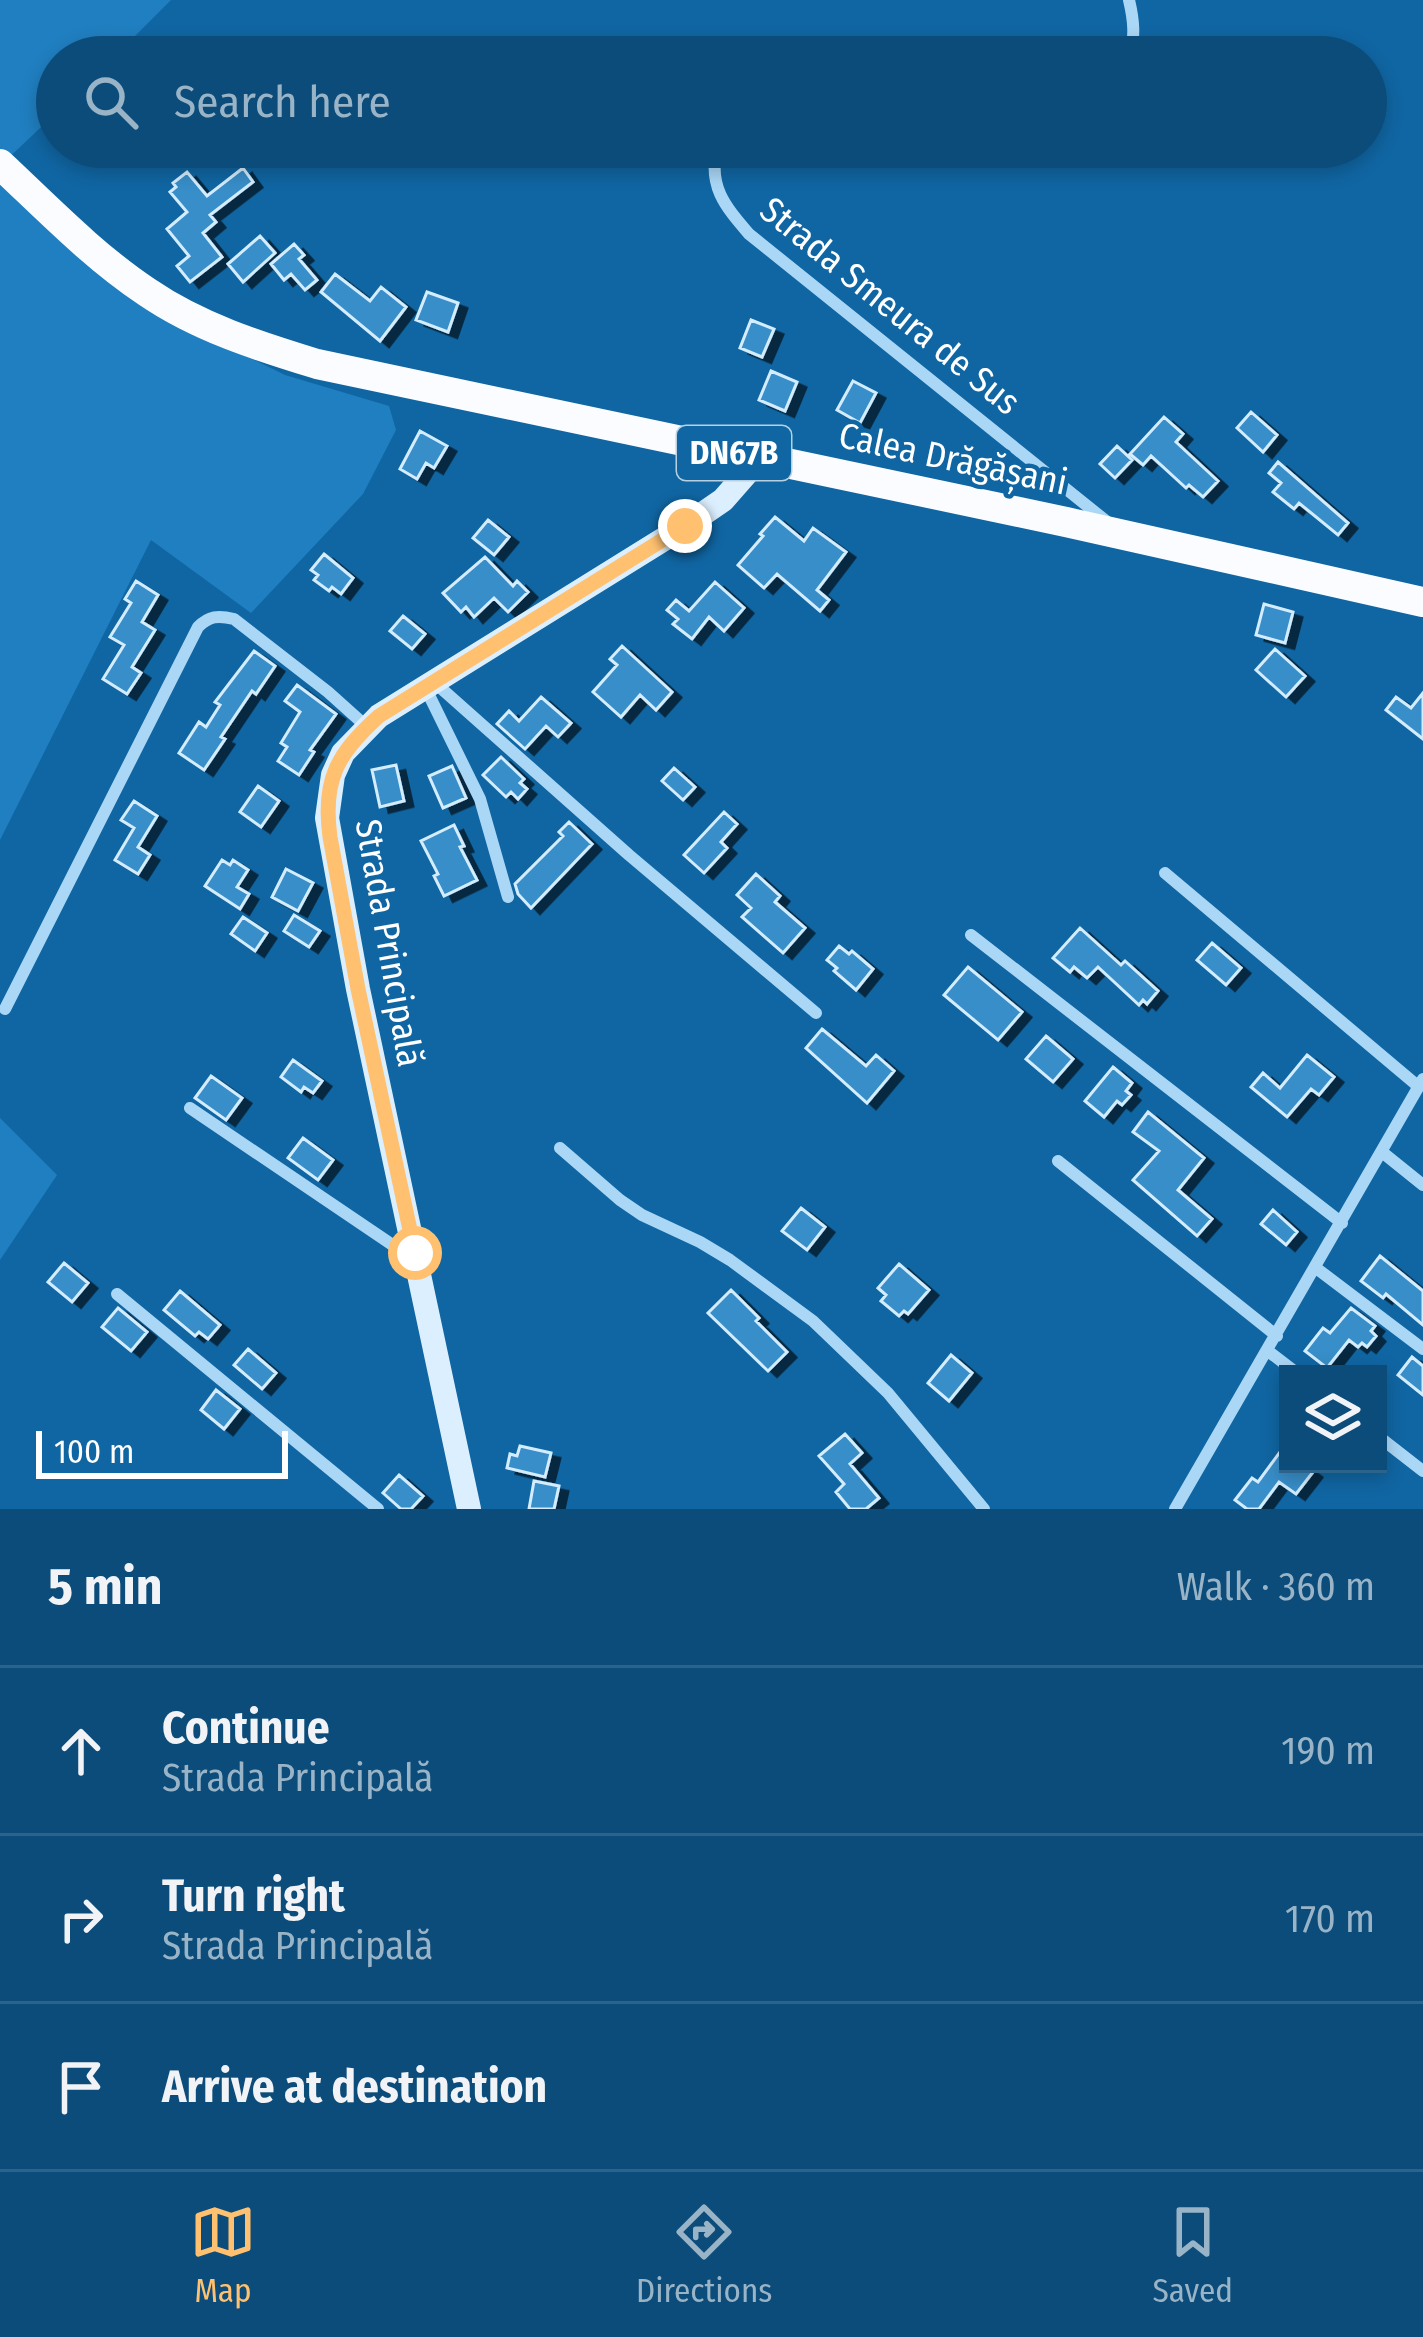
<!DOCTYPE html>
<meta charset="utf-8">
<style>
body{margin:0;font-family:"Fira Sans Condensed",sans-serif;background:#1a5681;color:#f1f3f6}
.controls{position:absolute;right:36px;bottom:36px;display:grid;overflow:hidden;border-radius:0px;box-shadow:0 6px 18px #0003}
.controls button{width:108px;height:108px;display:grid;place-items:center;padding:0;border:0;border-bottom:3px solid #2c638b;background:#0c4c7a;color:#f1f3f6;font:60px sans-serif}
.scale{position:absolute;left:36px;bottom:30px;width:252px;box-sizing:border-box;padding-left:12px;border:6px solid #fff;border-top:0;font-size:33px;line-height:42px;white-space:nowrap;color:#fff;-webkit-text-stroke:9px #1066a3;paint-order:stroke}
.stop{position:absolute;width:36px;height:36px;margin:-27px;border:9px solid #ffc170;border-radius:50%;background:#fff}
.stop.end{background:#ffc170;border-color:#fff;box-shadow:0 3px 12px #0008}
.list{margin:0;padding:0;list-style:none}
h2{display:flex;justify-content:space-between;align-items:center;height:156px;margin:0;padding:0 48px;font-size:51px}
h2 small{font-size:39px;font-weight:400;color:#9ab4c7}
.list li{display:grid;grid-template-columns:78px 1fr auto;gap:36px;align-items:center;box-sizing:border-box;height:168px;padding:0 48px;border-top:3px solid #2c638b}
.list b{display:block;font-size:45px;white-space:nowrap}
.list p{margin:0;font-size:39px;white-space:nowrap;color:#9ab4c7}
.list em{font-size:39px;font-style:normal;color:#9ab4c7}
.icon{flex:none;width:66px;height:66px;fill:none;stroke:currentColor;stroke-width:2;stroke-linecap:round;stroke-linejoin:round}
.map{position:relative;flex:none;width:1423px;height:1509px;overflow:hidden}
.search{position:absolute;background:#0c4c7a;box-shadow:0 6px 18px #0003;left:36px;right:36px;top:36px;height:132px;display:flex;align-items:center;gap:30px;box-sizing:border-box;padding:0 42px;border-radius:66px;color:#9ab4c7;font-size:45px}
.sheet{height:660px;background:#0c4c7a}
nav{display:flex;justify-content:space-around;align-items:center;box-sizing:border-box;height:168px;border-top:3px solid #2c638b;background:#0c4c7a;font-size:33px;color:#9ab4c7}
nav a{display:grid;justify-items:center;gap:6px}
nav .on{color:#ffc170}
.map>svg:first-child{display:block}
</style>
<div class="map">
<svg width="1423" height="1509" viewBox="0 0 1423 1509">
<defs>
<filter id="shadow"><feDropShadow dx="9" dy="5.5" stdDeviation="0" flood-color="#0009"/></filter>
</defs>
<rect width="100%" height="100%" fill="#1066a3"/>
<!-- green -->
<path fill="#207fc1" d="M0,0H171L114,57H57V112L0,166Z
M0,183L149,308L285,375L389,406L396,430L363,494L251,613L151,540L0,840Z
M0,1118L57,1175L0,1260Z"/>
<!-- building -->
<path fill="#398ec9" stroke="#d4edfe" stroke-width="3" filter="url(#shadow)" d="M243,168L253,182L210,215L216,222L203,233L222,257L190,282L177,266L189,256L167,229L187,212L170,192L176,187L173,183L187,172L207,196Z
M260,236L275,253L243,282L228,264Z
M294,244L304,255L299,259L317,280L305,290L291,274L284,280L271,264Z
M335,274L370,301L381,287L406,307L380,341L321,292Z
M427,292L458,303L448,332L416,320Z
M751,320L774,329L762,357L740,348Z
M771,371L797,382L785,411L759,400Z
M853,381L876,393L860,423L837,410Z
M1251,412L1277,435L1263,452L1237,428Z
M1164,417L1183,434L1176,442L1218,481L1203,497L1189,485L1186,488L1151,456L1143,465L1130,454Z
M420,431L447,446L434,468L426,463L417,479L400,469Z
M1117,446L1132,460L1115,478L1100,464Z
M1278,462L1348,523L1338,535L1299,503L1294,509L1273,492L1281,483L1269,473Z
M775,517L804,541L813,528L846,552L817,590L829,600L820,611L777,574L764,588L738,565L763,536L760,534Z
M488,520L509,537L494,555L473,538Z
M324,554L353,578L341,594L332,587L329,591L314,580L318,575L311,570Z
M485,557L513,586L517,581L528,592L508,612L494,598L474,617L466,607L461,612L443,593Z
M136,581L158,595L142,622L155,630L132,667L141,673L127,694L103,679L124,645L110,637L131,603L125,599Z
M715,582L744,608L724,631L709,617L692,639L673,624L678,619L667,610L676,600L689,611Z
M1264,604L1293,612L1285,643L1256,635Z
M403,616L425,634L412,649L390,631Z
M622,646L672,692L656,710L640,695L621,717L593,692L617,665L610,659Z
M1275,649L1305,676L1286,697L1256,670Z
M254,651L275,666L256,694L252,691L221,737L225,739L204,770L179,753L199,722L206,727L220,705L215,702Z
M297,685L336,714L310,750L314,752L299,775L278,761L287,747L281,743L300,712L285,701Z
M1423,693V739L1386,710L1396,697L1411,708Z
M541,697L571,723L558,737L546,726L525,749L497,724L509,711L519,721Z
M501,757L524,779L520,783L527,789L518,799L511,792L506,797L483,775Z
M396,765L404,801L380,807L372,770Z
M452,766L466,798L443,808L429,776Z
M674,768L695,787L683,800L662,781Z
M258,786L279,801L261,827L240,812Z
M134,801L157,816L138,847L150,855L138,874L115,860L134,828L121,820Z
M724,812L737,824L721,842L727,848L704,873L684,855Z
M569,822L592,844L531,908L518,894L515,884L563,836L559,832Z
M454,825L464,846L460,847L477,880L444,896L434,876L438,874L421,841Z
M222,860L230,865L233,860L248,870L237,887L249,894L240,909L205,886Z
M286,869L313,883L298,911L272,897Z
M756,874L780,896L775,902L805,928L783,953L742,917L751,908L737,895Z
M294,915L320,931L309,947L284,931Z
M243,917L267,933L255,951L231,934Z
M1080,928L1121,965L1125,961L1158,991L1147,1004L1143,1000L1139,1005L1098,967L1087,978L1074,967L1070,972L1053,958Z
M1212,943L1241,968L1226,985L1197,960Z
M839,946L849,954L852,951L873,969L856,990L834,971L837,968L827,960Z
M968,967L1022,1012L998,1040L944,995Z
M822,1029L866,1066L876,1055L894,1071L867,1103L806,1048Z
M1046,1036L1073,1059L1053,1082L1026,1059Z
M1307,1055L1334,1077L1319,1095L1311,1089L1287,1117L1251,1087L1263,1073L1280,1088Z
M293,1060L322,1081L313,1093L304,1087L301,1092L281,1077Z
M1113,1067L1132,1083L1126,1091L1131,1095L1122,1105L1117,1101L1104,1117L1085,1101Z
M211,1076L242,1098L226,1120L195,1098Z
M1148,1112L1204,1158L1178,1190L1212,1219L1197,1236L1133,1180L1159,1151L1133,1132Z
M303,1138L333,1160L318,1180L288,1158Z
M801,1208L825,1227L807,1250L782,1231Z
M1273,1210L1297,1232L1286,1245L1261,1224Z
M1380,1256L1423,1291V1325L1386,1294L1383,1298L1361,1281Z
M64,1263L88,1283L72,1302L48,1282Z
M899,1264L929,1290L908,1314L904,1311L899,1316L881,1301L886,1295L878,1288Z
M731,1290L759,1318L756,1321L787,1352L768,1371L708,1313Z
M180,1291L220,1325L208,1339L199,1332L195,1336L164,1310Z
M118,1308L147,1332L131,1351L102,1327Z
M1351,1308L1375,1326L1371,1331L1376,1336L1367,1347L1362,1343L1358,1347L1349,1340L1327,1368L1305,1351L1323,1328L1330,1333Z
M248,1349L276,1373L262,1389L234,1365Z
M951,1355L972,1373L949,1401L928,1383Z
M1412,1357L1423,1366V1395L1398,1375Z
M216,1390L240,1409L224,1429L201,1410Z
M845,1434L862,1453L850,1464L879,1498L866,1509H850L836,1492L844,1484L819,1456Z
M1288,1441V1464H1302L1313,1472L1296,1494L1279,1482L1259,1509H1247L1235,1500L1252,1478L1258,1482Z
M520,1446L551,1453L545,1477L507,1468L510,1454L517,1456Z
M399,1475L423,1496L411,1509H401L383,1493Z
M534,1481L559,1486L554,1509H529Z"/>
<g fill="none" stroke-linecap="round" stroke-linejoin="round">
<!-- street -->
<path stroke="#abd7f6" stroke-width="12" d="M1129,0C1134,21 1135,36 1130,57
M717,147C708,186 724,205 749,234L1106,521
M434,682L629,855L816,1013
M425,687L480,799L508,897
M1165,873L1419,1087
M971,935L1342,1223
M5,1009L198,627C209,616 218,615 234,619L328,692L367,727
M190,1108L397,1248L415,1253
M560,1148L620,1200L642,1215L700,1242L730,1260L813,1321L888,1393L984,1509
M1382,1152L1423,1185
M1058,1161L1277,1336
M1316,1268L1423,1349
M117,1294L378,1509
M1268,1351L1298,1374
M1378,1436L1423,1471
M1175,1509L1423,1079"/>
<!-- secondary -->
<path stroke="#dceffe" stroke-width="24" d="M469,1509L358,989L327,818L333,775L343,753L379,716L685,526L723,500L760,458"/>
<!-- primary -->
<path stroke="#fafcff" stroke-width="30" d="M0,164C47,208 93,256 147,292C198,327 258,346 317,364L1066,522L1423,602"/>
</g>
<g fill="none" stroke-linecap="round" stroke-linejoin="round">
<!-- route -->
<path stroke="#ffc170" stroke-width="15" d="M415,1253L358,989L330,837C322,779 338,753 379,716L685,526"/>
</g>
<g text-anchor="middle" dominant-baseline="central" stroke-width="9" stroke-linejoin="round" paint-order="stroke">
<!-- shield labels -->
<rect fill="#1066a3" stroke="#b7d1e3" stroke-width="3" x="677" y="426" width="114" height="54" rx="9"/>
<g font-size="33" font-weight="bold" fill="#fff">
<text x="734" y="453">DN67B</text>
</g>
<!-- street labels -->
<g font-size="36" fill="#fff" stroke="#1066a3">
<text transform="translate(890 306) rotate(39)">Strada Smeura de Sus</text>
<text transform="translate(953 459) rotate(12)">Calea Drăgășani</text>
<text transform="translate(389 943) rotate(80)">Strada Principală</text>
</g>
</g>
</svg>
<div class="controls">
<button><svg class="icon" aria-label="layers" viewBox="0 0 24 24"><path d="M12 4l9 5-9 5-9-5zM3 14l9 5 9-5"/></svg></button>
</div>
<div class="scale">100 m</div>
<div class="stop" style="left:415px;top:1253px"></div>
<div class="stop end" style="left:685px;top:526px"></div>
<div class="search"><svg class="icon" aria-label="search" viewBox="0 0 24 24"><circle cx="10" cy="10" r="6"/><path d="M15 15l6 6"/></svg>Search here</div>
</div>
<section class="sheet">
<h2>5 min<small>Walk · 360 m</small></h2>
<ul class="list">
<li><svg class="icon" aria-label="ahead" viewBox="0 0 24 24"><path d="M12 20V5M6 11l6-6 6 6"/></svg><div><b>Continue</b><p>Strada Principală</p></div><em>190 m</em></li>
<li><svg class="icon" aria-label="right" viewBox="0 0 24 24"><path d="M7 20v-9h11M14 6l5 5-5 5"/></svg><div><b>Turn right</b><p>Strada Principală</p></div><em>170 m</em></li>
<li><svg class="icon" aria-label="arrive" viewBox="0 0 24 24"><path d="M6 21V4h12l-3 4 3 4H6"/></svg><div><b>Arrive at destination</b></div></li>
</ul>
</section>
<nav>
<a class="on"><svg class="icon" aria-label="map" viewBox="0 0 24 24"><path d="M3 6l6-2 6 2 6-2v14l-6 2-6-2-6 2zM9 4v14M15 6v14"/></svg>Map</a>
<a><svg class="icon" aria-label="directions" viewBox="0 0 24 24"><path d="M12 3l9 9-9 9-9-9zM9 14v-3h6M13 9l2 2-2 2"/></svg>Directions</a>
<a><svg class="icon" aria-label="saved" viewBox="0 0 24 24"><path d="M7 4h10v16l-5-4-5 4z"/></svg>Saved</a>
</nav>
